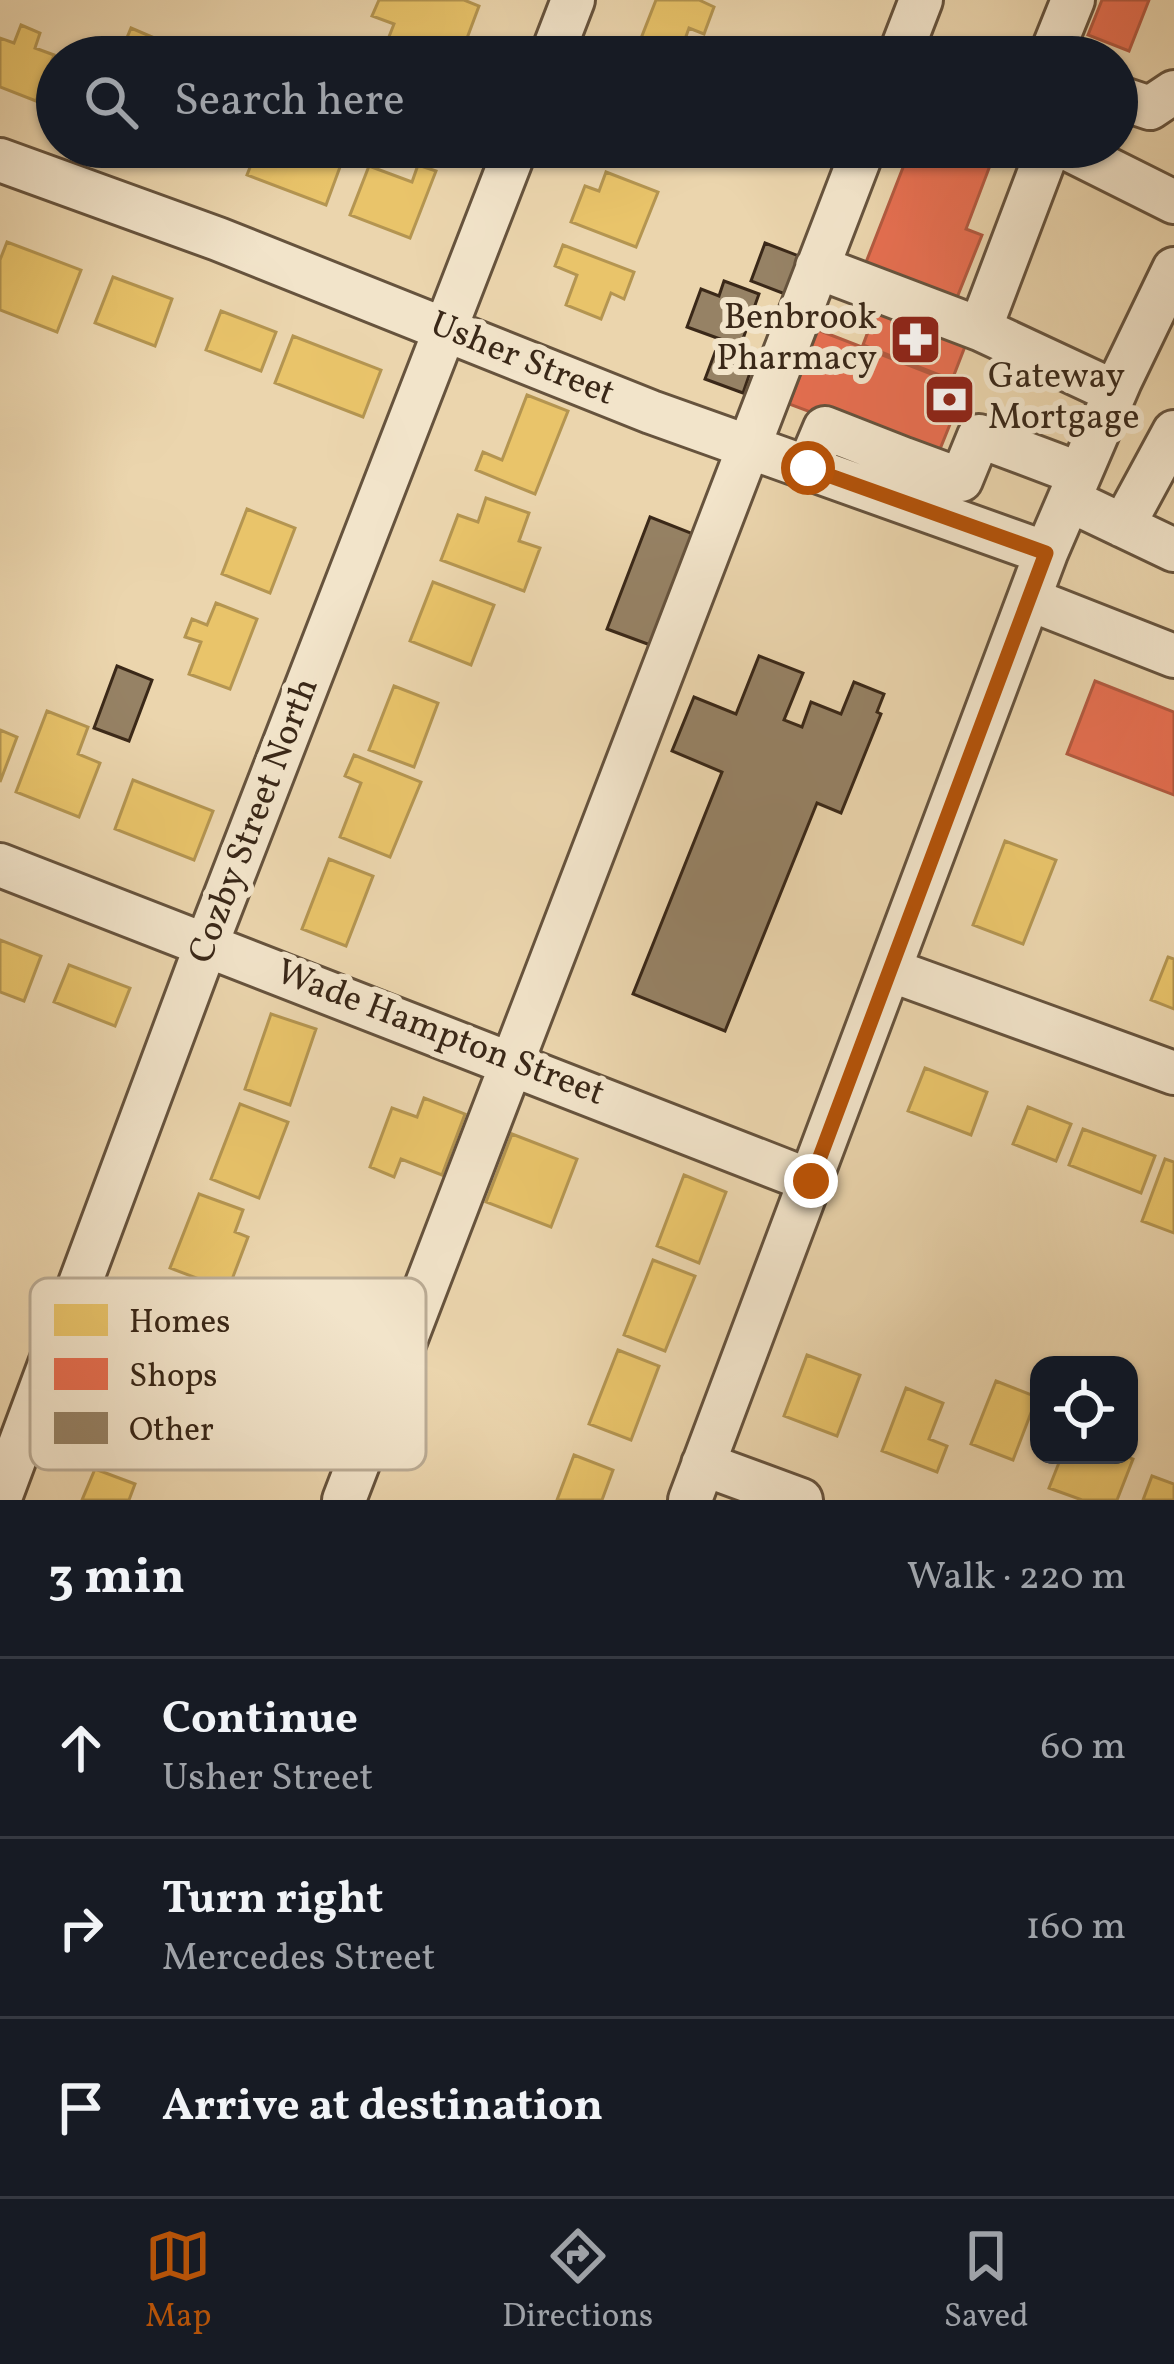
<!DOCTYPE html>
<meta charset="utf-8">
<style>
body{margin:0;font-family:Vollkorn,serif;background:#242831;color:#f1f3f6}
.controls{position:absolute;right:36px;bottom:36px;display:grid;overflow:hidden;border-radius:24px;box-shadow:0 3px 9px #0004}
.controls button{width:108px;height:108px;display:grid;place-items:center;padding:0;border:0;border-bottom:3px solid #363941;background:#171b24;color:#f1f3f6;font:60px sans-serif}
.stop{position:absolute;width:36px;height:36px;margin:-27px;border:9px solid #b45309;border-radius:50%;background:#fff}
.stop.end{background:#b45309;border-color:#fff;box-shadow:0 3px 12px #0008}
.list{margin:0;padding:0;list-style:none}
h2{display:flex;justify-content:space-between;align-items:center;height:156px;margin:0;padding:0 48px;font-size:51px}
h2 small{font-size:39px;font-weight:400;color:#9ea1a6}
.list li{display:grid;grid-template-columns:78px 1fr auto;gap:36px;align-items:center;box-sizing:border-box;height:180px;padding:0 48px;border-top:3px solid #363941}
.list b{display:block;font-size:45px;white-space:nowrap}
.list p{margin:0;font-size:39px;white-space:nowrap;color:#9ea1a6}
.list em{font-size:39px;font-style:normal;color:#9ea1a6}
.icon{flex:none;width:66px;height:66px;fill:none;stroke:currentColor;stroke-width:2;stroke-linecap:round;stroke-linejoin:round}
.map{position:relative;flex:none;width:1174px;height:1500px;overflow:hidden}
.search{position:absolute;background:#171b24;box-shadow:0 3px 9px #0004;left:36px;right:36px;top:36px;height:132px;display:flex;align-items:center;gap:30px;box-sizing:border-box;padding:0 42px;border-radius:66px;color:#9ea1a6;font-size:45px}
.sheet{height:696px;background:#171b24}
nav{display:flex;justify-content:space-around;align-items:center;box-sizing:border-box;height:168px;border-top:3px solid #363941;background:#171b24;font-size:33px;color:#9ea1a6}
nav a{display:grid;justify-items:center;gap:6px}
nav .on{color:#b45309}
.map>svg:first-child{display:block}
</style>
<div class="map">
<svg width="1174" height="1500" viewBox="0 0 1174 1500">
<rect width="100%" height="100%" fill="#ebd5ad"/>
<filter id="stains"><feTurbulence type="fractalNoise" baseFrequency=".00167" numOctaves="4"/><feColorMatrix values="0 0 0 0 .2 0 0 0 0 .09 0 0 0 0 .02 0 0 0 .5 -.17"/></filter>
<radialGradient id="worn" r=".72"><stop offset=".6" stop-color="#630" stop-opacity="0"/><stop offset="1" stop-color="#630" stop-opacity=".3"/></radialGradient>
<!-- homes -->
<path fill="#e9c46a" stroke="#b49551" stroke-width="3" d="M379,0H464L479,6L460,57H410L385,47L394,24L372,16Z
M656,0H699L714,7L704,34L689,28L679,56L640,41Z
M21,25L40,33L35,48L54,55L36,101L0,87V38L14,43Z
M131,28L171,45L166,57H119Z
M173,147H226L219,165Z
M258,147H287L340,167L326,205L247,175Z
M635,147H674L669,160Z
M418,165L436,171L410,238L350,215L369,166L412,182Z
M606,172L658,192L636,247L571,222L585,186L599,191Z
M7,242L81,270L57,332L0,310V260Z
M563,245L634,272L624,299L611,293L601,319L566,305L577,275L555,266Z
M113,277L172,299L155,346L95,323Z
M221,311L276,332L261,371L206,350Z
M293,336L381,370L363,417L275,383Z
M527,395L568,411L535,494L476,470L483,452L502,460Z
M486,498L529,513L519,541L540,548L524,591L441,560L458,515L478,522Z
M247,509L295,528L270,593L222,574Z
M433,582L494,605L471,665L410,641Z
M216,603L257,619L230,689L189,674L201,642L185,637L192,619L207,625Z
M394,686L438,703L414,767L369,750Z
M47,711L88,727L78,754L100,763L79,817L16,792Z
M0,730L17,737L0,782Z
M354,755L421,782L390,857L340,837L361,783L345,776Z
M133,780L213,811L194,860L115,829Z
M1005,841L1056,860L1023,944L973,925Z
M329,859L373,876L346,946L302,929Z
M0,940L41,956L24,1001L0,992Z
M1168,957L1174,959V1009L1151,1000Z
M69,965L130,988L115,1026L54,1002Z
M271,1014L316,1029L290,1105L245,1089Z
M925,1068L987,1092L971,1135L908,1111Z
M424,1098L465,1114L442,1175L401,1159L394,1177L370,1167L392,1108L417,1117Z
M240,1104L288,1122L259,1198L211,1179Z
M1028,1107L1071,1124L1056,1161L1013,1144Z
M1083,1129L1155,1156L1141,1193L1069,1165Z
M512,1134L577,1159L551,1227L486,1202Z
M1165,1159L1174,1162V1233L1142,1221Z
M684,1175L726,1192L699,1263L657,1246Z
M199,1194L243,1210L235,1232L248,1237L228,1290L170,1268Z
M653,1260L695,1276L665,1351L624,1335Z
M618,1350L659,1366L631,1440L589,1424Z
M807,1355L860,1375L837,1436L784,1416Z
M996,1381L1037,1397L1013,1460L971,1444Z
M906,1388L943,1403L929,1439L947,1446L937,1472L882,1451Z
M574,1455L613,1470L602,1500H557Z
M1062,1455H1123L1133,1459L1117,1500H1082L1049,1488Z
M95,1469L135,1484L129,1500H82Z
M1152,1476L1174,1484V1500H1143Z"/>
<!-- shops -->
<path fill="#e76f51" stroke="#b35a40" stroke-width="3" d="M1102,0H1149L1129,51L1088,35Z
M911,147H997L966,229L982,235L954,305L863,270Z
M880,300L969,336L952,380L863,345Z
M818,330L965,387L936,459L789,404Z
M1095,681L1174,712V795L1067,754Z"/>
<!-- building -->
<path fill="#968265" stroke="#3a2818" stroke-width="3" d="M765,243L799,256L785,294L751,281Z
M724,281L759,294L734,364L751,370L743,393L705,379L720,339L687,327L701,289L719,296Z
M650,517L696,535L653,646L607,629Z
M759,656L803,673L784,720L802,727L811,702L841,714L854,682L884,694L877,712L881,714L841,813L817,803L725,1031L633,994L722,772L672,751L694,697L736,714Z
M117,666L152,680L129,741L94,728Z"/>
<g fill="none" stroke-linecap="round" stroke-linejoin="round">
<defs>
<path id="minor" d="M551,57L573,0
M899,57L921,0
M1050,57L1073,0
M1117,97L1150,108L1174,92
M1064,147L1174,202
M0,160L218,239L651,412L1046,553
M817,267L980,329L1115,392
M980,329L1049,147
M808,468L825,428L904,459
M889,496L904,459L961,480L979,436L1080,474
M1069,500L1174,550
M1123,526L1174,432
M1029,599L1174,656
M0,865L811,1181
M890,970L1174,1073
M703,1464L801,1500
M0,1498L207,943L516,147
M344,1500L864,147
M690,1500L1046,553L1120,381L1174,269"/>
</defs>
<!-- minor casing -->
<use href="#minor" stroke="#66533d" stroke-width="48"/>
<!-- minor -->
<use href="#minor" stroke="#f2e4ca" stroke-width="42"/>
</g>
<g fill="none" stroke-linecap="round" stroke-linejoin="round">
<!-- route -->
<path stroke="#b45309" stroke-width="15" d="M808,468L1046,553L811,1181"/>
</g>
<!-- icons -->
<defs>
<symbol id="pharmacy-square" viewBox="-11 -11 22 22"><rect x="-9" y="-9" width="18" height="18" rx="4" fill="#8f2418" stroke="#f2e4ca"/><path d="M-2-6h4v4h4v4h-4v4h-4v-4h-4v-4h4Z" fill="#fff"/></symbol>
<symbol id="bank-square" viewBox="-11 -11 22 22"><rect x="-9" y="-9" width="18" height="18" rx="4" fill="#8f2418" stroke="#f2e4ca"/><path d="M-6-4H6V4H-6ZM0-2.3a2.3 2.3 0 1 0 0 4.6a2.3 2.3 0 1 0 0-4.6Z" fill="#fff"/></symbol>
</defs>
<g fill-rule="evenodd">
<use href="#pharmacy-square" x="886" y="310" width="59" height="59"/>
<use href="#bank-square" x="920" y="370" width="59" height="59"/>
</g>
<g text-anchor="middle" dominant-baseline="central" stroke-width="12" stroke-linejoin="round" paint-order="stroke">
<!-- poi labels -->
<g font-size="36" fill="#3a2818" stroke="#f2e4ca" text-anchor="end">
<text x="877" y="319">Benbrook<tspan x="877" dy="41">Pharmacy</tspan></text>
<text x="988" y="378" text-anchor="start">Gateway<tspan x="988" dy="41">Mortgage</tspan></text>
</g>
<!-- street labels -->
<g font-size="36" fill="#3a2818" stroke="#f2e4ca">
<text transform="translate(522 360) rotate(22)">Usher Street</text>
<text transform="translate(255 821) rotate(-69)">Cozby Street North</text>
<text transform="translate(440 1034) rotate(21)">Wade Hampton Street</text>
</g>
</g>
<!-- legend -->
<rect x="30" y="1278" width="396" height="192" rx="18" fill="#f2e4ca" stroke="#bbac95" stroke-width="3"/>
<rect x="54" y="1304" width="54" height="32" fill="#e9c46a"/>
<rect x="54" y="1358" width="54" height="32" fill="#e76f51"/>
<rect x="54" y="1412" width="54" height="32" fill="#968265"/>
<g font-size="33" fill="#3a2818">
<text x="129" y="1332">Homes</text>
<text x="129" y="1386">Shops</text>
<text x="129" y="1440">Other</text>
</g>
<rect width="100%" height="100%" filter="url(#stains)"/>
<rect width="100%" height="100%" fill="url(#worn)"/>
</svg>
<div class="controls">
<button><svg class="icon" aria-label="locate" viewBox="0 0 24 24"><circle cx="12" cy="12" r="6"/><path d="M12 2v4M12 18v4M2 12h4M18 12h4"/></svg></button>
</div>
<div class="stop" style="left:808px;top:468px"></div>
<div class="stop end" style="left:811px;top:1181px"></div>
<div class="search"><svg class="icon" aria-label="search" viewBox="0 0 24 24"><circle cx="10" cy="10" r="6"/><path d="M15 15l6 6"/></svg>Search here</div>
</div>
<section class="sheet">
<h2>3 min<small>Walk · 220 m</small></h2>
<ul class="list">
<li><svg class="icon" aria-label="ahead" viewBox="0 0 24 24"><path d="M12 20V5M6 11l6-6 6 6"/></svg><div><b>Continue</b><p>Usher Street</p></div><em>60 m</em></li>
<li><svg class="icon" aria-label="right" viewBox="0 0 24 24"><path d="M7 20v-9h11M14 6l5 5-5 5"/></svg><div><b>Turn right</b><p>Mercedes Street</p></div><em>160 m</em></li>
<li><svg class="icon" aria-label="arrive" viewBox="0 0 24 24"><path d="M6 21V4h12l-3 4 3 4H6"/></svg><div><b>Arrive at destination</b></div></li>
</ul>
</section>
<nav>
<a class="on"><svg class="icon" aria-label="map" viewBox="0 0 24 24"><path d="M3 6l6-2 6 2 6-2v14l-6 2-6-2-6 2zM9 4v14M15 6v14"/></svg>Map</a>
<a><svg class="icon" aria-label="directions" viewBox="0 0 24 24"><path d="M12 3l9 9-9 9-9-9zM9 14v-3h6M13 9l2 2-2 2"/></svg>Directions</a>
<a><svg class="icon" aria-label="saved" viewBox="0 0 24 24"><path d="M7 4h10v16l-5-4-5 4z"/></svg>Saved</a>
</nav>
